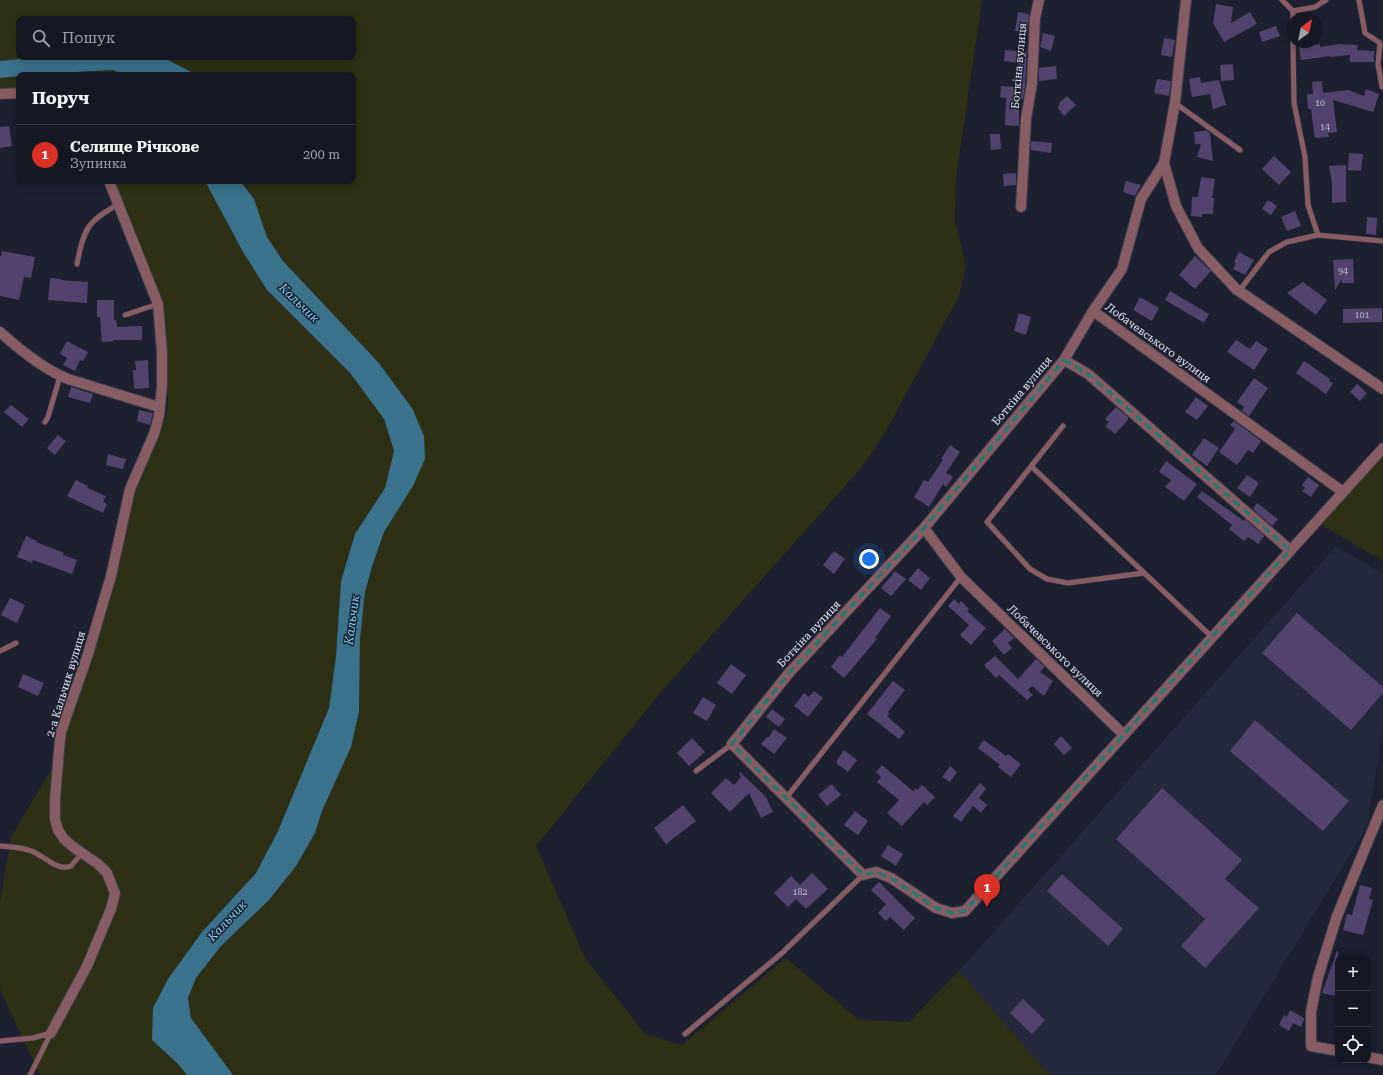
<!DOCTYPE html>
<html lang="uk">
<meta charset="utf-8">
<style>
body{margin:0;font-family:"Roboto Serif",serif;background:#1e212b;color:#f1f3f6}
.controls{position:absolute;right:12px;bottom:12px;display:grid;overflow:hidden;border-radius:8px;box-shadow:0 2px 10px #0003}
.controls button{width:36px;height:36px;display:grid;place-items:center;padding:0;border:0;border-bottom:1px solid #343741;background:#151823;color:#f1f3f6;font:20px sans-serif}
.compass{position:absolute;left:1287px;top:12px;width:36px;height:36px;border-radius:50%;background:#151823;box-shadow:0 2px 10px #0003;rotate:33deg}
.you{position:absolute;left:869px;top:559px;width:14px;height:14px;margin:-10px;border:3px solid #fff;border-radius:50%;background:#1a73e8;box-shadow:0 0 0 6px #1a73e833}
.badge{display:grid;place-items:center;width:26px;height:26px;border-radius:50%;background:#d93025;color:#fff;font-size:13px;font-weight:700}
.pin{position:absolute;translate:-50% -33px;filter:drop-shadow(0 1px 2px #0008)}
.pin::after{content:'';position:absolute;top:21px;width:14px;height:12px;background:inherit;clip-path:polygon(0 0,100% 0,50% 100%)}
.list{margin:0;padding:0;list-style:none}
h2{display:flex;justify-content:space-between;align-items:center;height:52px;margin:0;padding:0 16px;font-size:17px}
h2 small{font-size:13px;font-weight:400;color:#9da0a6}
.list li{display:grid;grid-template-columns:26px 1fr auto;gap:12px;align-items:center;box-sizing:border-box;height:60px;padding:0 16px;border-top:1px solid #343741}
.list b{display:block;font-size:15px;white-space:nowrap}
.list p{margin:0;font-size:13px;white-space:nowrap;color:#9da0a6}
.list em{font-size:13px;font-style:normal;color:#9da0a6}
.icon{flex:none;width:22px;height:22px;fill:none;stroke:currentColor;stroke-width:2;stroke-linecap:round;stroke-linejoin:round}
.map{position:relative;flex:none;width:1383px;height:1075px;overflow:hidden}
.search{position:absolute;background:#151823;box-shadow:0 2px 10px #0003;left:16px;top:16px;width:340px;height:44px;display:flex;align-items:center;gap:10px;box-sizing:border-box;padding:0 14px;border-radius:8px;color:#9da0a6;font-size:15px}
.panel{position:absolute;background:#151823;box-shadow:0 2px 10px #0003;left:16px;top:72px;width:340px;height:112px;border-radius:8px}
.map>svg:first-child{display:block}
</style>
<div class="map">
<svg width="1383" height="1075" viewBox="0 0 1383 1075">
<rect width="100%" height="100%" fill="#1c202f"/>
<!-- built -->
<path fill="#23283d" d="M1336,546L1383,574V729L1367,827L1216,1075H1050L959,971Z"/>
<!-- green -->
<path fill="#2d3015" d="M0,0H982L956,178L955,221L966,266L959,296L886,431L862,467L661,692L536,846L585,958L645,1034L682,1045L786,958L859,1020L909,1022L959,971L1050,1075H233L191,1018L188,998L196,978L221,946L269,900L315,833L322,811L351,747L359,712L360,639L365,592L384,532L413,486L378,362L283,261L267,237L254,199L240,181H353V75H197L162,57H353V19H19V57H37L0,61Z
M113,70L123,75H39Z
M19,76V89L0,90V78Z
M113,181H205L243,252L267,290L350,373L384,419L394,451L385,488L355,534L341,581L336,656L329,708L278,831L256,873L202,932L168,979L178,1064L187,1075H40L1,992L0,981V902L11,837L64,748L68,727L94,654L119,567L132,503L140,480L159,437L168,409V386L166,324L163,303Z
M1383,454V561L1320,524Z"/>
<!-- water -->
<path fill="#3a718b" d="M37,57H162L197,75H123L113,70L19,75V76L0,78V61Z
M205,181H240L254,199L267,237L283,261L378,362L412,408L424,436L425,459L413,486L384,532L373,564L365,592L360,639L359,712L351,747L322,811L315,833L296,866L269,900L221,946L196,978L188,998L191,1018L233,1075H187L178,1064L152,1040L153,1008L168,979L202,932L256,873L278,831L329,708L336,656L341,581L355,534L385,488L394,451L384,419L350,373L267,290L243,252Z"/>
<!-- building -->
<path fill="#52436e" d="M1216,4L1233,7L1231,23L1250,12L1257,24L1224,42L1213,23Z
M1018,12L1029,14L1028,32L1015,31Z
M1276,26L1280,36L1262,42L1259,32Z
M1043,33L1055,36L1051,51L1040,47Z
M1164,38L1175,40L1172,57L1161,55Z
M1320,44V47L1339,44L1358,45L1357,50L1374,51V62H1350V55L1330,57V56L1301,60L1299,47Z
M1005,50L1027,52L1025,86L1023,99H1019V126L1005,125L1006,98L1000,97L1001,86L1015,87L1019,63L1004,61Z
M1233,64L1234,80L1221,81L1220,65Z
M1056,66L1057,79L1039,81V68Z
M1200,77L1201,83L1219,80L1226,105L1213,109L1210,94L1192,97L1189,79Z
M1157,79L1171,81L1169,96L1154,93Z
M1322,81L1323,93L1348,90L1364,96L1366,89L1379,94L1373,112L1333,100L1337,132L1328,133L1329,137L1315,138L1311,109H1308L1307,94H1313L1312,82Z
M1067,96L1076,105L1064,116L1058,108L1060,102Z
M9,126L12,146L0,148V127Z
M1205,130L1210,133L1213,161L1197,157L1201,144H1195L1194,132L1205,131Z
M990,134H1000L1001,149L991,150Z
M1031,141L1052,143L1051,153L1031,150Z
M1349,153L1363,154L1361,171L1348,170Z
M1274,156L1291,172L1279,185L1262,169Z
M1346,165V202L1332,203V183L1329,166Z
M1016,173V185L1004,186L1003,174Z
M1201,177L1215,179L1212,198H1214L1213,214H1202V217L1191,216L1192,197H1198Z
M1126,181L1141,185L1135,196L1123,192Z
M1268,200L1277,206L1271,215L1262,209Z
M1295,211L1301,226L1287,231L1281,217Z
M1367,217L1377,218L1376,235L1366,234Z
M2,251L35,257L31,278L24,277L19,300L0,296V256H1Z
M1239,252L1254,260L1245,275L1233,269L1236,263L1234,262Z
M1195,256L1211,271L1195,289L1179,275Z
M1353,259L1354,283H1342V279L1335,290L1333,260Z
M50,278L61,279V280L88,282L87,303L48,300Z
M1303,282L1327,300L1316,315L1287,293Z
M1170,291L1209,314L1204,323L1165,300Z
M1140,297L1159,308L1152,321L1133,310Z
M97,300H114V320H116L117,327L142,326V340H114V341L102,342L100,317H97Z
M1382,308V322L1343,323V309Z
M1019,313L1031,317L1026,335L1014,331Z
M1236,340L1250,349L1256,341L1268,349L1254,370L1227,352Z
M67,341L88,352L83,361L80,360L75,371L63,365L67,358L60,354Z
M148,360L149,388L134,389L133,370H136L135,361Z
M1304,361L1330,379L1329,381L1333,383L1326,394L1296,373Z
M1254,378L1268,388L1249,416L1242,411L1244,407L1237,402Z
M1357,384L1367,393L1360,401L1350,392Z
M71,387L93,394L90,403L68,397Z
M1196,397L1208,406L1197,420L1185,412Z
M11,405L29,419L22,427L4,412Z
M1116,407L1128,417V420L1115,434L1105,426L1109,422L1105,419Z
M139,410L153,413L150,425L137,421Z
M1234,421L1261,441L1253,453L1248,450L1237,465L1219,452L1235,429L1230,425Z
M58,435L66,441L55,455L47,448Z
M1204,438L1219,448L1207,466L1192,455Z
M950,445L960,452L946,473L953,477L946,487L943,484L929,507L914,497L924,480L928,482L943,460L941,459Z
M108,454L126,459L123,469L106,465Z
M1166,461L1197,484L1184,501L1165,487L1171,480L1159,472Z
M1247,475L1259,483L1250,497L1237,488Z
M1308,477L1319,485L1311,497L1302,491L1305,488L1302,485Z
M76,480L88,486L87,488L106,496L103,502L107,504L103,513L67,496Z
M1202,491L1244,521L1245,519L1264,536L1258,544L1248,537L1244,541L1229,529L1232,525L1197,497Z
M1257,503L1278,519L1272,526L1253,509Z
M26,536L37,541L36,542L64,553L63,555L77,560L72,574L33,560L32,563L17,557Z
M834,551L845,559L834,574L823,565Z
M918,568L930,578L921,590L908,580Z
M895,571L906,579L891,596L881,588Z
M10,598L25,605L17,623L1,615Z
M954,599L959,604L961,601L969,609L967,611L986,628L971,645L960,635L969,625L948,606Z
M880,608L891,616L875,638L877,639L844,678L831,667L840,655L842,657Z
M1297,613L1383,687V693L1351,730L1262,653Z
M1005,629L1014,638L1008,643L1012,648L1004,655L992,641Z
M995,656L1018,679L1036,659L1045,667L1040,672L1053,681L1044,696L1032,686L1028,690L1033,695L1027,700L999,675L996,678L984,665Z
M731,664L746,675L732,694L717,683Z
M23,674L44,683L38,696L18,687Z
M893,681L905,690L888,712L889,714L887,716L905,732L899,739L867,714Z
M814,691L823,698L808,717L794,706L804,693L809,697Z
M703,697L716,705L707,721L693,713Z
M772,709L785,719L779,727L766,717Z
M1255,720L1349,801L1323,831L1230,751Z
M774,729L787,738L774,754L761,744L767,737H769Z
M1061,736L1072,748L1064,755L1054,744Z
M692,738L705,752L689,766L677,753Z
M984,740L1006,756L1008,754L1021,764L1011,777L998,767L1000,765L978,748Z
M844,750L857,760L848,772L837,764V760Z
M882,765L913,791L916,788L917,790L922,785L935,797L927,805L924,802L902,826L887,813L899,800L877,782L881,777L876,772Z
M950,766L957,772L950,782L942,777Z
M740,772L766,797L773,812L761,818L749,793L730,812L711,793L726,778L734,785L741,777L739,773Z
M980,783L986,789L979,798L987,805L981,813L973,806L961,822L953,816Z
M832,784L841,795L827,806L818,795Z
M1162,788L1242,860L1225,879L1259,908L1205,968L1181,946L1205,919L1116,839Z
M683,805L696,821L666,844L654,828Z
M855,811L868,821L858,835L844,825Z
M888,845L903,854L896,866L881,856Z
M812,873L828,889L806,909L796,899L788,907L774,893L791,876L800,885Z
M1062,874L1123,929L1108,946L1047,891Z
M879,882L915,918L904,930L890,917L886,921L878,913L886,904L871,890Z
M1360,885L1372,888L1369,899L1373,900L1363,935L1343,930L1347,914L1352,915Z
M1337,951H1338V988L1336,996L1322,993Z
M1023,999L1045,1020L1032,1034L1010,1013Z
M1290,1010L1304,1018V1020L1301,1027L1293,1023L1289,1031L1279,1025L1284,1015L1287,1017Z"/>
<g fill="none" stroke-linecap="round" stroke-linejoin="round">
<defs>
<path id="service" d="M1282,0L1293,11V33
M1359,0L1365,33L1380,43L1378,64L1382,87
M1293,11L1315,7L1326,0
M1293,42L1294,103L1305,157L1308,205L1318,235
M1175,103L1240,150
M77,264C84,229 87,221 119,204
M1239,291L1269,252L1287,242L1318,235L1383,241
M125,315L158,304
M45,422L48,417L60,376
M1063,426L987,522L1030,569L1047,579L1068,583L1144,573
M1031,466L1212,637
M0,651L16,643
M696,771L732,744
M786,798L961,577
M0,846C10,847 21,847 31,851C44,855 57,872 71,866L82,853
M685,1034L782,953L863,875
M0,1041L33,1038L51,1033
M30,1075L51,1033"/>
<path id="minor" d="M0,94L19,93
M1164,163L1176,206L1198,248L1236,289L1383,389
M1021,207L1026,119L1032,83L1035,18L1039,0
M1093,311L1343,492
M0,332C20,350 43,369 68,379L159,407
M1064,360L1088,374L1290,550
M924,528L961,577L1124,735
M965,911L952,913L936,908L891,878L876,872L863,875L732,744L789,673L924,528L1064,360L1093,311L1122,269L1141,199L1164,163L1175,103L1186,0
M51,1033L87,966L111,909L115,893L107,873L98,864L72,846L64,839L58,830L55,819V800L59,750L61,732L88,654L111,576L130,489L154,434L159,416L162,386V352L158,304L109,181
M1338,1051L1311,1046V1012L1318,977L1337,916L1383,805
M1368,1057L1383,1060"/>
<path id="tertiary" d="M965,911L1383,448"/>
</defs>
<!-- service casing -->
<use href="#service" stroke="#383c4a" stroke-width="6"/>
<!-- minor casing -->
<use href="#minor" stroke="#383c4a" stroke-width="12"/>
<!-- tertiary casing -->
<use href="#tertiary" stroke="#383c4a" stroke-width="12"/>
<!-- service -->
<use href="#service" stroke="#885c63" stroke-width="5"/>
<!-- minor -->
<use href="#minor" stroke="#885c63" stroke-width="10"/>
<!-- tertiary -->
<use href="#tertiary" stroke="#885c63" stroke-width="10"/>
</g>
<!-- marked area -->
<path fill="none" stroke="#1a7c74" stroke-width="3" stroke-dasharray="8 5" stroke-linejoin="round" d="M1064,360L1088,374L1290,550L965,911L952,913L936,908L891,878L876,872L863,875L732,744L789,673L924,528Z"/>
<g text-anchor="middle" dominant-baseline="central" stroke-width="3" stroke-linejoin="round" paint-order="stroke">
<!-- number labels -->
<g font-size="9" fill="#bebccf">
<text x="1320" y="103">10</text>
<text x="1325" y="127">14</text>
<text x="1343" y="271">94</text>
<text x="1362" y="315">101</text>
<text x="800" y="892">182</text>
</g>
<!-- street labels -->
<g font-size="11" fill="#e2e5ef" stroke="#1c202f">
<text transform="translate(1019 66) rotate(-85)">Боткіна вулиця</text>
<text transform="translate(1158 343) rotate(36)">Лобачевського вулиця</text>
<text transform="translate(1022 391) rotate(-50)">Боткіна вулиця</text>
<text transform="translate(809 634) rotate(-47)">Боткіна вулиця</text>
<text transform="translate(1055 651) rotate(44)">Лобачевського вулиця</text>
<text transform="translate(66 684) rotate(-73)">2-а Кальчик вулиця</text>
</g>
<!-- water labels -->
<g font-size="12" font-style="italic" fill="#80d5fe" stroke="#1c202f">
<text transform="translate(299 303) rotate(44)">Кальчик</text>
<text transform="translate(352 620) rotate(-82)">Кальчик</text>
<text transform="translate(227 921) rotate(-47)">Кальчик</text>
</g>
</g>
</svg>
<div class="controls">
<button>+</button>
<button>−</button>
<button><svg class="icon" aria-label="locate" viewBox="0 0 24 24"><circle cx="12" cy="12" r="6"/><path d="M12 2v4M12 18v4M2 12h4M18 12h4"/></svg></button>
</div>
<svg class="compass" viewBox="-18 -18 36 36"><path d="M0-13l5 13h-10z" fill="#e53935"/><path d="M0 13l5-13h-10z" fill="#9da0a6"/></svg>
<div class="you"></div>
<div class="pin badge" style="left:987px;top:907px">1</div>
<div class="search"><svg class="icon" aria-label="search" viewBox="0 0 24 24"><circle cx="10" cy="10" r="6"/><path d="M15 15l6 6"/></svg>Пошук</div>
<section class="panel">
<h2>Поруч<small></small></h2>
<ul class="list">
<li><span class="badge">1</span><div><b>Селище Річкове</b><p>Зупинка</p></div><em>200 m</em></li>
</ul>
</section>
</div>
